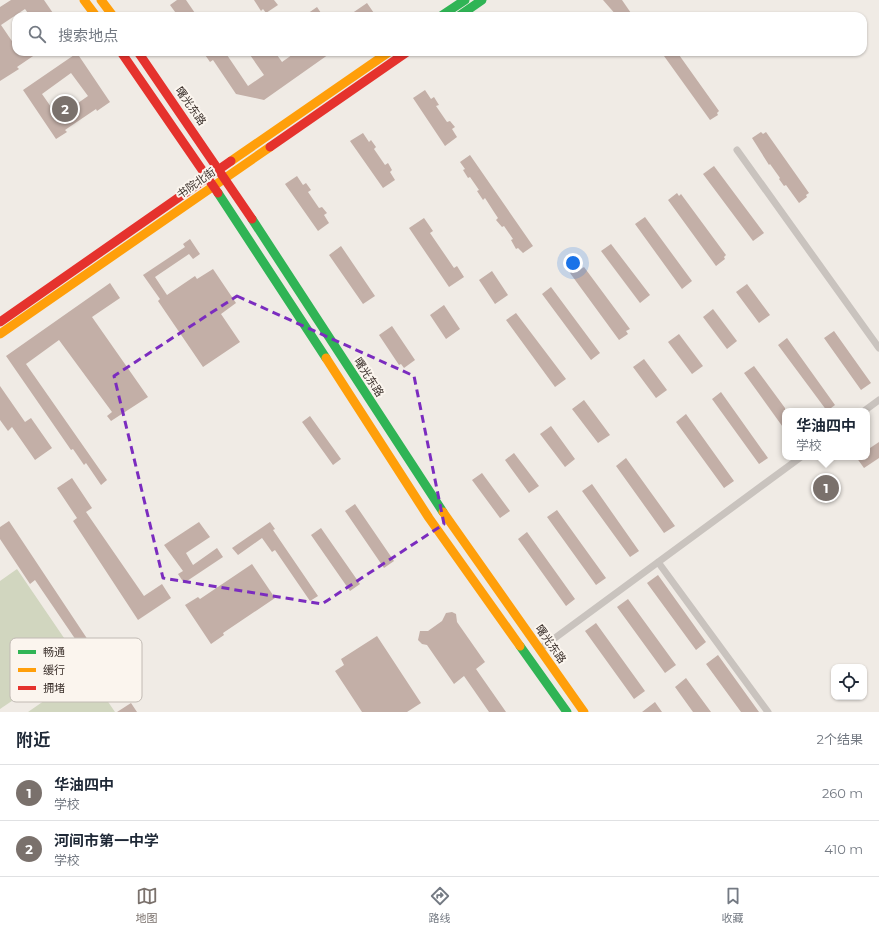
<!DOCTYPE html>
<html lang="zh">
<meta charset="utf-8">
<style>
body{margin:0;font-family:Montserrat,"Noto Sans SC",sans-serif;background:#f2f2f3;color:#1f2937}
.controls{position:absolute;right:12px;bottom:12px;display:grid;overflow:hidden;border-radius:8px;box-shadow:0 1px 3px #0004}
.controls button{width:36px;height:36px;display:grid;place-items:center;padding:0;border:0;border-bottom:1px solid #e0e1e3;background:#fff;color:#1f2937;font:20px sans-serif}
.you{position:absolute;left:573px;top:263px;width:14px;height:14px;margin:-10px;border:3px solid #fff;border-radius:50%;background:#1a73e8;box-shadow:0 0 0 6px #1a73e833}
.badge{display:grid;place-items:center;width:26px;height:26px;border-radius:50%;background:#7a716c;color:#fff;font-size:13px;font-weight:700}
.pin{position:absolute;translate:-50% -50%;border:2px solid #fff;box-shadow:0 1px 4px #0006}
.popup{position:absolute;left:782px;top:408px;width:88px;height:52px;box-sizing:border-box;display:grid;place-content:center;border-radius:8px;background:#fff;filter:drop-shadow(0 1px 3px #0005);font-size:13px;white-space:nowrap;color:#747a83}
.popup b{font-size:15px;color:#1f2937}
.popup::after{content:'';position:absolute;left:50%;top:100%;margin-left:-8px;border:8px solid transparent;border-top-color:#fff}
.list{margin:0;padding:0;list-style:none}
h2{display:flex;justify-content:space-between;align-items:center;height:52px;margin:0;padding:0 16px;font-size:17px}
h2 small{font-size:13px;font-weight:400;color:#747a83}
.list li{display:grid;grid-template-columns:26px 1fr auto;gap:12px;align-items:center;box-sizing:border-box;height:56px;padding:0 16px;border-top:1px solid #e0e1e3}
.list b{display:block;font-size:15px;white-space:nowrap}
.list p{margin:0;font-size:13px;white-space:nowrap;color:#747a83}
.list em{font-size:13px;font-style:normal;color:#747a83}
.icon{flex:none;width:22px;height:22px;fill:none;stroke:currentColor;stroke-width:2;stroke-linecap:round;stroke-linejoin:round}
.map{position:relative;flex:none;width:879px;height:712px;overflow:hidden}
.search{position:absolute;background:#fff;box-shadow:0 1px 3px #0004;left:12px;right:12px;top:12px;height:44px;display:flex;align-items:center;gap:10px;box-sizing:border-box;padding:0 14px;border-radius:12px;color:#747a83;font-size:15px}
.sheet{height:164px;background:#fff}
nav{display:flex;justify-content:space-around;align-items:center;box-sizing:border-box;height:56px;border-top:1px solid #e0e1e3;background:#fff;font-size:11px;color:#747a83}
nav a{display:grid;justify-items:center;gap:2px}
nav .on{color:#7a716c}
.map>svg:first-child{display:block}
</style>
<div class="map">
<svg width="879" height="712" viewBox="0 0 879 712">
<rect width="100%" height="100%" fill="#f0ebe5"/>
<!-- green -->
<path fill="#d1d6bf" d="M17,569L77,657L0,709V581Z
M87,671L115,712H28Z"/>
<!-- building -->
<path fill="#c3afa7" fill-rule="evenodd" d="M11,0H44L55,16H30L25,9L1,25L16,47V52H39L17,67L19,69L0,81V7Z
M177,0H186L197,16H178L170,5Z
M254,0H274L278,5L266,13L263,9L261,11Z
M603,0H622L633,16H617Z
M367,3L376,16H348Z
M317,7L323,16H304Z
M203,52H225L248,86L264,75L248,52H275L282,62L296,52H332L264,100L236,94L213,60L210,62Z
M669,52H677L719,111L717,113L718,115L710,120L664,56Z
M77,53L110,102L97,111L96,109L65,130L67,132L56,139L23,90ZM71,73L88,96L58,117L42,94Z
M425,90L431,99L434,97L439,105L436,106L447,122L450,121L455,127L452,129L457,137L445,146L413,98Z
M761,132L763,134L766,132L809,193L806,195L807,197L799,203L786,185L784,186L779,179L780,178L770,164L769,165L752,138Z
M363,133L369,142L371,140L376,147L374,149L385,165L388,163L392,170L390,172L395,180L383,188L350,141Z
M470,155L533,246L523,253L518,248L516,249L511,240L513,239L504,226L502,227L496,220L498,218L494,212L485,198L483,200L477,191L479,190L470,177L468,178L463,170L465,169L460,162Z
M714,166L764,233L753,241L703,174Z
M297,176L303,185L306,183L311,190L308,192L319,208L322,207L327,213L324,215L329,223L318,231L285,184Z
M677,193L679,196L681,194L726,255L724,257L725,259L716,266L668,200Z
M645,217L692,281L682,289L635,224Z
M424,218L433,231L430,233L454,268L457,266L464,277L449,287L409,228Z
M190,239L200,254L193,259L189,254L155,277L167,295L195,276L197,279L213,269L236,303L221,314L240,342L203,367L158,301L160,299L143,275L185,247L183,244Z
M611,244L650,295L640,303L601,251Z
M341,246L375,296L363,304L329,255Z
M579,267L581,269L584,267L630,329L626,331L628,334L619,340L570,273Z
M492,271L508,295L495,304L479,280Z
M110,283L120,298L92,317L148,397L111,421L107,416L112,412L59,340L26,364L107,480L101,485L86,463L84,465L73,449L71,450L6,356Z
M747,284L770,315L759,323L736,292Z
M551,287L600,353L591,360L542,294Z
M444,305L460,329L446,339L430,315Z
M713,309L737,341L727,349L703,317Z
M516,313L566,379L555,387L506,320Z
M392,326L415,360L404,368L401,364L399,365L379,335Z
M834,331L871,383L861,390L824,338Z
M679,334L703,366L692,374L668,342Z
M787,338L835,405L827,411L778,345Z
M644,359L667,390L656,398L633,367Z
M754,366L785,408V430L744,373Z
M0,386L25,422L31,418L52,448L35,460L12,427L8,431L0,420Z
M721,392L768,458L759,464L712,399Z
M584,400L610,435L598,443L572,409Z
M686,414L734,481L724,488L676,422Z
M310,416L341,459L333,465L302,422Z
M551,426L575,459L565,467L540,434Z
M879,442V458L864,468L856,457H867V450Z
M514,453L539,486L529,493L505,460Z
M626,458L675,526L664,533L616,466Z
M482,473L510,511L500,518L472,480Z
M72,478L92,508L86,512L144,596L162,584L171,598L138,620L73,521L77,518L57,488Z
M592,484L639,551L630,557L582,491Z
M355,504L394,561L384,568L345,511Z
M557,510L606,578L596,585L547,517Z
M9,521L88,640L80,646L35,580L30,584L0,539V527Z
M199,522L210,537L186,553L193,565L217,548L223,557L184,583L178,574L183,571L164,545Z
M270,522L275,529L273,530L318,596L310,601L275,550L272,552L262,538L238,555L232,548Z
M321,528L360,584L350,591L311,535Z
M527,532L575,599L566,606L518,539Z
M252,564L275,598L223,633L224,635L211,644L185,605L198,597L200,599Z
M658,575L706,642L696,650L647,583Z
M628,599L676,665L665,673L617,607Z
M452,612L456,614L457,622L485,662L476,669L506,712H489L464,676L454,684L427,645L422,644L418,640L420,631H428L442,621L446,613Z
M596,623L645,691L634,699L585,631Z
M377,636L421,703L407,712H362L335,671L344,665L341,659Z
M718,655L759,712H741L706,664Z
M109,665L111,686L108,684L100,689L96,683L103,678L102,666Z
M686,678L711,712H693L675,687Z
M655,702L662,712H642Z
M131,703L137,712H117Z"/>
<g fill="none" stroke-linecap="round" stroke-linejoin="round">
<!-- street -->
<path stroke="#c9c3be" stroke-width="7" d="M737,150L879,348
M864,411L879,400
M658,562L768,712
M540,649L801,457"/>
<!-- fast -->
<path stroke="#30b455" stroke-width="9" d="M441,16L465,0
M459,16L482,0
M218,193L326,358
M252,219L443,512
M520,646L567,712"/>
<!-- slow -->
<path stroke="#ff9f0a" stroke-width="9" d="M84,0L96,16
M101,0L113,16
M231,161L389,52
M0,334L270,147
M326,358L429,518L520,646
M443,512L584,712"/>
<!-- jam -->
<path stroke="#e5322d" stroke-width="9" d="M121,52L218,193
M138,52L252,219
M270,147L407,52
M0,322L231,161"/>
</g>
<!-- marked area -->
<path fill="none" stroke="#7b2cbf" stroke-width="3" stroke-dasharray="8 5" stroke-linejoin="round" d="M237,296L414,376L444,524L322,604L163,578L114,376Z"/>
<g text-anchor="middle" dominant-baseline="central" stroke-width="4" stroke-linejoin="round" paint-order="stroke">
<!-- street labels -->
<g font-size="11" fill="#3b302b" stroke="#fbf5ee">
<text transform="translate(191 106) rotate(55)">曙光东路</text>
<text transform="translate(196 183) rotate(-35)">书院北街</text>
<text transform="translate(369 377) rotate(57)">曙光东路</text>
<text transform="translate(551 644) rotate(55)">曙光东路</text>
</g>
</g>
<!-- legend -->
<rect x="10" y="638" width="132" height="64" rx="6" fill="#fbf5ee" stroke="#c1bab4" stroke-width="1"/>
<rect x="18" y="650" width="18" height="4" fill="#30b455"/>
<rect x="18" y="668" width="18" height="4" fill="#ff9f0a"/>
<rect x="18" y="686" width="18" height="4" fill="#e5322d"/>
<g font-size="11" fill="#3b302b">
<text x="43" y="656">畅通</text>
<text x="43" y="674">缓行</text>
<text x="43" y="692">拥堵</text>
</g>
</svg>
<div class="controls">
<button><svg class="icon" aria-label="locate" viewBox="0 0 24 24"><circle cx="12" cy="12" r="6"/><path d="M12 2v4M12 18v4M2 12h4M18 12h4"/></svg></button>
</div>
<div class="you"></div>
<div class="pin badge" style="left:826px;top:488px">1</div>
<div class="popup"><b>华油四中</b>学校</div>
<div class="pin badge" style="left:65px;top:109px">2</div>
<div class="search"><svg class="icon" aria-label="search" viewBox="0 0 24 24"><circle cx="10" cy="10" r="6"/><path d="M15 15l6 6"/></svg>搜索地点</div>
</div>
<section class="sheet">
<h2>附近<small>2个结果</small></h2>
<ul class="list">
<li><span class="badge">1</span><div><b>华油四中</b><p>学校</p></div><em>260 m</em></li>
<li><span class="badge">2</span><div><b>河间市第一中学</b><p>学校</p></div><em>410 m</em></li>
</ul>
</section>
<nav>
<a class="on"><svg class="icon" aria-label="map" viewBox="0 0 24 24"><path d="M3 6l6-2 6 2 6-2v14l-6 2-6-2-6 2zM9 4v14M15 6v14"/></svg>地图</a>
<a><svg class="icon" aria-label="directions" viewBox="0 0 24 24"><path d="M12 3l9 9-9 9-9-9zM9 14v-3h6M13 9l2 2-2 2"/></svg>路线</a>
<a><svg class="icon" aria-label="saved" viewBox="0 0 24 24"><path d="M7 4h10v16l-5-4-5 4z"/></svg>收藏</a>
</nav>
